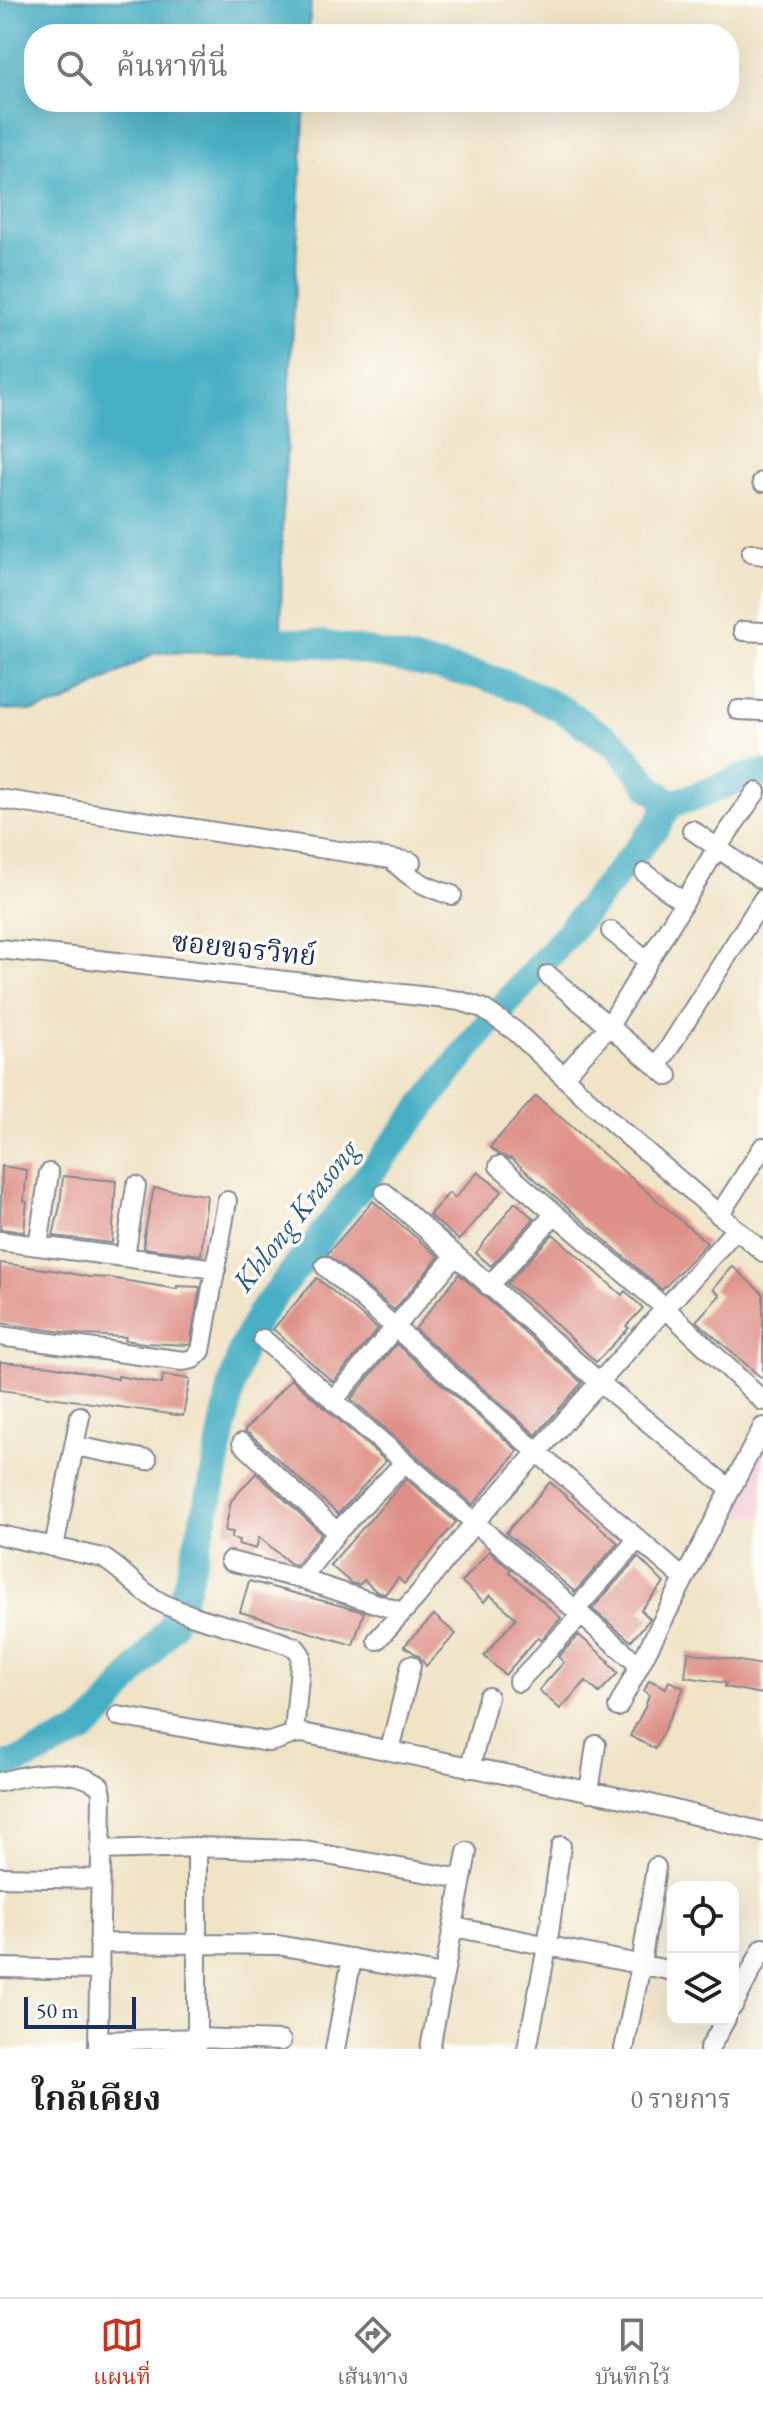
<!DOCTYPE html>
<html lang="th">
<meta charset="utf-8">
<style>
body{margin:0;font-family:"EB Garamond","Noto Serif Thai",serif;background:#f2f2f2;color:#202124}
.controls{position:absolute;right:24px;bottom:24px;display:grid;overflow:hidden;border-radius:16px;box-shadow:0 8px 32px #0002}
.controls button{width:72px;height:72px;display:grid;place-items:center;padding:0;border:0;border-bottom:2px solid #e0e0e0;background:#fff;color:#202124;font:40px sans-serif}
.scale{position:absolute;left:24px;bottom:20px;width:112px;box-sizing:border-box;padding-left:8px;border:4px solid #1b2f5e;border-top:0;font-size:22px;line-height:28px;white-space:nowrap;color:#1b2f5e;-webkit-text-stroke:6px #fdfcf7;paint-order:stroke}
.list{margin:0;padding:0;list-style:none}
h2{display:flex;justify-content:space-between;align-items:center;height:104px;margin:0;padding:0 32px;font-size:34px}
h2 small{font-size:26px;font-weight:400;color:#757577}
.icon{flex:none;width:44px;height:44px;fill:none;stroke:currentColor;stroke-width:2;stroke-linecap:round;stroke-linejoin:round}
.map{position:relative;flex:none;width:763px;height:2049px;overflow:hidden}
.search{position:absolute;background:#fff;box-shadow:0 8px 32px #0002;left:24px;right:24px;top:24px;height:88px;display:flex;align-items:center;gap:20px;box-sizing:border-box;padding:0 28px;border-radius:32px;color:#757577;font-size:30px}
.sheet{height:248px;background:#fff}
nav{display:flex;justify-content:space-around;align-items:center;box-sizing:border-box;height:112px;border-top:2px solid #e0e0e0;background:#fff;font-size:22px;color:#757577}
nav a{display:grid;justify-items:center;gap:4px}
nav .on{color:#c8321e}
.map>svg:first-child{display:block}
</style>
<div class="map">
<svg width="763" height="2049" viewBox="0 0 763 2049">
<rect width="100%" height="100%" fill="#fdfcf7"/>
<filter id="ink" filterUnits="userSpaceOnUse"><feTurbulence type="fractalNoise" baseFrequency=".0125" numOctaves="2"/><feDisplacementMap in="SourceGraphic" scale="16" xChannelSelector="R" yChannelSelector="G"/><feConvolveMatrix kernelMatrix="1 2 1 2 8 2 1 2 1" color-interpolation-filters="sRGB"/></filter>
<filter id="wash" filterUnits="userSpaceOnUse"><feTurbulence type="fractalNoise" baseFrequency=".006" numOctaves="4" result="noise"/><feDisplacementMap in="SourceGraphic" scale="32" xChannelSelector="R" yChannelSelector="G"/><feGaussianBlur stdDeviation="1.8" result="paint"/><feColorMatrix in="noise" values="0 0 0 0 0 0 0 0 0 0 0 0 0 0 0 0 0 1.4 0 .05"/><feComposite in="paint" operator="in"/></filter>
<g filter="url(#wash)">
<rect width="100%" height="100%" fill="#f0e3c6"/>
<!-- built -->
<path fill="#f5cfda" d="M763,1450V1516L727,1515Z"/>
<!-- water -->
<path fill="#46afc4" stroke="#306f91" stroke-width="2" d="M0,0H311L309,34H34V102H305L282,533L281,652L155,653L64,703L33,711L0,709Z"/>
<g fill="none" stroke-linecap="round" stroke-linejoin="round">
<!-- river -->
<path stroke="#46afc4" stroke-width="28" d="M244,642L280,641L322,644L365,651L486,677L525,691L561,709L616,745L652,789L670,803C703,799 730,777 763,774
M0,1768L28,1757L83,1731L101,1714L171,1627L187,1584L211,1490L231,1388L242,1349L259,1315L482,1031L568,933L657,826L670,803"/>
</g>
<g id="blocks">
<!-- building -->
<path fill="#de9087" d="M536,1096L707,1243L662,1290L511,1158L510,1159L498,1154L490,1147Z
M2,1166L27,1170L24,1201L27,1202L24,1232L0,1229Z
M478,1172L502,1191L459,1240L429,1215L449,1193L455,1198Z
M63,1176L116,1181L112,1243L53,1236L60,1206Z
M154,1188L207,1195L201,1255L144,1248V1236Z
M373,1201L439,1257L394,1310L327,1254Z
M515,1202L534,1219L491,1266L476,1253Z
M553,1234L622,1295L625,1291L643,1308L626,1326L629,1328L596,1362L537,1306L507,1284Z
M0,1263L59,1271L89,1277L110,1278L177,1289V1286L200,1287L190,1345L144,1343L125,1340L126,1337L84,1335L0,1323Z
M732,1266L763,1294V1379L696,1321L720,1295L713,1289Z
M459,1274L582,1383L536,1435L415,1329Z
M317,1278L378,1329L333,1382L273,1329Z
M396,1344L518,1451L473,1505L351,1399Z
M0,1362L51,1366L118,1379V1376L162,1384L163,1375L190,1379L183,1416L0,1390Z
M291,1379L386,1461L338,1514L250,1434L244,1431Z
M256,1473L321,1533L296,1565L291,1564L259,1537L256,1549L238,1544L239,1540L231,1538L233,1532L225,1531L231,1501Z
M406,1479L456,1522L404,1584L398,1578L385,1594L376,1591L364,1580L359,1585L351,1583L330,1565Z
M550,1482L618,1543L575,1592L506,1533Z
M489,1551L511,1570L509,1572L561,1618L541,1640L538,1637L505,1675L484,1656L516,1618L490,1595L484,1602L462,1582Z
M638,1557L664,1583L641,1610L650,1619L631,1641L592,1609Z
M249,1581L364,1612L353,1645L240,1612Z
M434,1615L456,1634L426,1666L419,1656L404,1646Z
M579,1635L609,1661L608,1663L618,1673L599,1693L586,1681L560,1709L539,1690L564,1662L558,1657Z
M688,1652L763,1665V1694L725,1687L726,1683L685,1677Z
M649,1680L666,1688L669,1681L684,1688L655,1749L630,1736L645,1707L649,1695L644,1691Z"/>
</g>
</g>
<g filter="url(#ink)">
<use href="#blocks" fill-opacity="0" stroke="#868992" stroke-width="2"/>
<g fill="none" stroke-linecap="round" stroke-linejoin="round">
<defs>
<path id="minor" d="M762,482H763
M751,553L763,555
M743,631L763,632
M738,710L763,711
M0,799L411,862
M692,830L763,880
M391,859C411,879 424,887 452,895
M645,873L684,903
M611,931L648,961
M0,949L438,998L460,1001L482,1008L515,1031L615,1125L763,1252
M548,975L668,1076
M657,1067L763,899
M564,1076L609,1026L717,848L756,792
M499,1166L665,1308L763,1401
M385,1193L599,1382L730,1489
M719,1215L763,1147
M0,1241L216,1269
M38,1246L49,1173
M125,1257L136,1186
M325,1266L537,1452L683,1578
M489,1286L555,1214
M0,1336L183,1361L193,1359L201,1351L227,1201
M263,1339L639,1665
M333,1401L455,1256
M242,1443L337,1532
M75,1446L147,1460
M0,1535L103,1558C125,1571 138,1591 162,1603C204,1624 253,1629 296,1648L301,1655L294,1733
M54,1547L80,1416
M230,1561L301,1579L402,1612
M301,1579L337,1532L404,1463
M575,1610L638,1539
M377,1640L417,1596L474,1523L736,1229
M518,1682L581,1615
M618,1707L763,1427
M118,1716L268,1742C280,1741 290,1733 302,1733L642,1802L763,1832
M390,1750L411,1665
M470,1768L488,1697
M0,1782C31,1773 72,1766 100,1786L102,1794L98,2049
M589,1792L596,1745
M197,1847V2049
M100,1850L197,1847L299,1850L462,1879
M0,1877L99,1879
M454,1927L673,1971
M99,1943L278,1945L443,1975
M0,1968L100,1970
M733,2006L763,1948
M98,2041L197,2038L281,2041
M335,2049L352,1958
M430,2049L467,1852
M527,2049L547,1947L561,1846
M624,2049L641,1965L656,1867
M709,2049L726,2019"/>
</defs>
<!-- minor casing -->
<use href="#minor" stroke="#868992" stroke-width="22"/>
<!-- minor -->
<use href="#minor" stroke="#fff" stroke-width="18"/>
</g>
</g>
<g text-anchor="middle" dominant-baseline="central" stroke-width="7" stroke-linejoin="round" paint-order="stroke">
<!-- street labels -->
<g font-size="28" fill="#1b2f5e" stroke="#fdfcf7">
<text transform="translate(244 948) rotate(6)">ซอยขจรวิทย์</text>
</g>
<!-- water labels -->
<g font-size="30" font-style="italic" fill="#2a5c82" stroke="#fdfcf7">
<text transform="translate(295 1215) rotate(-52)">Khlong Krasong</text>
</g>
</g>
</svg>
<div class="controls">
<button><svg class="icon" aria-label="locate" viewBox="0 0 24 24"><circle cx="12" cy="12" r="6"/><path d="M12 2v4M12 18v4M2 12h4M18 12h4"/></svg></button>
<button><svg class="icon" aria-label="layers" viewBox="0 0 24 24"><path d="M12 4l9 5-9 5-9-5zM3 14l9 5 9-5"/></svg></button>
</div>
<div class="scale">50 m</div>
<div class="search"><svg class="icon" aria-label="search" viewBox="0 0 24 24"><circle cx="10" cy="10" r="6"/><path d="M15 15l6 6"/></svg>ค้นหาที่นี่</div>
</div>
<section class="sheet">
<h2>ใกล้เคียง<small>0 รายการ</small></h2>
<ul class="list">
</ul>
</section>
<nav>
<a class="on"><svg class="icon" aria-label="map" viewBox="0 0 24 24"><path d="M3 6l6-2 6 2 6-2v14l-6 2-6-2-6 2zM9 4v14M15 6v14"/></svg>แผนที่</a>
<a><svg class="icon" aria-label="directions" viewBox="0 0 24 24"><path d="M12 3l9 9-9 9-9-9zM9 14v-3h6M13 9l2 2-2 2"/></svg>เส้นทาง</a>
<a><svg class="icon" aria-label="saved" viewBox="0 0 24 24"><path d="M7 4h10v16l-5-4-5 4z"/></svg>บันทึกไว้</a>
</nav>
